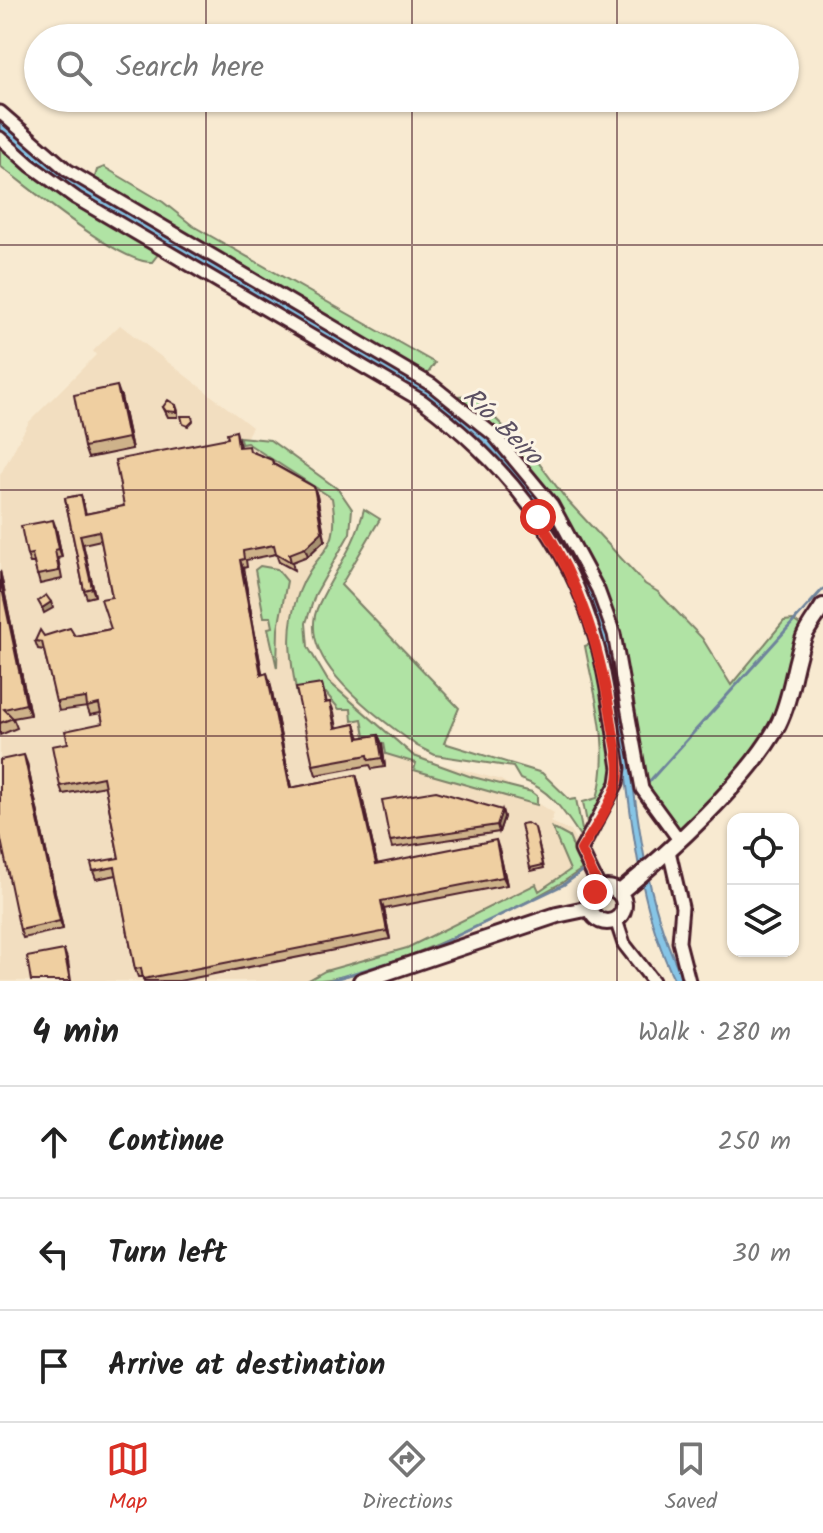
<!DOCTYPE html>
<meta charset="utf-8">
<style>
body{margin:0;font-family:Kalam,sans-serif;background:#f6f6f6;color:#222}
.controls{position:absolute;right:24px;bottom:24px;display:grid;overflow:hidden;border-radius:16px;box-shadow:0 2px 6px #0004}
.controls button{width:72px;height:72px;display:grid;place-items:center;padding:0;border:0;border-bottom:2px solid #e0e0e0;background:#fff;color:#222;font:40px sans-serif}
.stop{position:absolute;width:24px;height:24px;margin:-18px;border:6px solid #d93025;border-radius:50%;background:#fff}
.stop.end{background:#d93025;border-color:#fff;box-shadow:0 2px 8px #0008}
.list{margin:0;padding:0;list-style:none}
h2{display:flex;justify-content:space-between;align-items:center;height:104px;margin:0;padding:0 32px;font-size:34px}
h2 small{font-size:26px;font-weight:400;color:#767676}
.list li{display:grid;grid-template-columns:52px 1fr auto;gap:24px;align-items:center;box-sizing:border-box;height:112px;padding:0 32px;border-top:2px solid #e0e0e0}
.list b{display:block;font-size:30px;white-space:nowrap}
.list em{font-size:26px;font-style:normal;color:#767676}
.icon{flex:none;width:44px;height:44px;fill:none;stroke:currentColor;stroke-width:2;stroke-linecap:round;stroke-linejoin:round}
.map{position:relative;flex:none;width:823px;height:981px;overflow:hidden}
.search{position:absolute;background:#fff;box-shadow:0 2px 6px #0004;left:24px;right:24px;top:24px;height:88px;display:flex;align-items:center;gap:20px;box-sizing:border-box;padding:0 28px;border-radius:44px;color:#767676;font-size:30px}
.sheet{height:440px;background:#fff}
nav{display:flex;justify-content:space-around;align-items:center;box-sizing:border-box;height:112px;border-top:2px solid #e0e0e0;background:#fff;font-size:22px;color:#767676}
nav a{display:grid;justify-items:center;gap:4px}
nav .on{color:#d93025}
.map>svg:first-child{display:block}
</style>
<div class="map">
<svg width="823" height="981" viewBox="0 0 823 981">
<rect width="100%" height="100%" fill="#f8ead1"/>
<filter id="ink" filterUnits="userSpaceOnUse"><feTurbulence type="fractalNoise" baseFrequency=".0125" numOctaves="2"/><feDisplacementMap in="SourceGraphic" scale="16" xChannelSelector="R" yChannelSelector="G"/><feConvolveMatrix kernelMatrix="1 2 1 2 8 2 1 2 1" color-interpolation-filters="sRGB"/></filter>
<g filter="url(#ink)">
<!-- built -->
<path fill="#f2dec0" d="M120,325L252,427L246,438L337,491L352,520L351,527L308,607L305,626L313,662L404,747L433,762L501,780L554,813L551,822L571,831L585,861L568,877L465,927L314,981H0V475L29,422L96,355L93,351Z"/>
<!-- green -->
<path fill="#b0e3a4" stroke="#7d8168" stroke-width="2" d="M0,143L68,198L159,253L152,262C120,264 30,188 0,166Z
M104,167L163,202L193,226L435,363L426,376L94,180L97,170Z
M472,395L535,458L566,499L645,584L658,592L702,638L731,685L784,621L793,620L801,626C798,713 735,771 681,831L645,790L626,664L609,604L587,555L558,505L516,451L455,396Z
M229,436L270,440L339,490L352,509L350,533L315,595L306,623L308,647L328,681L414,756L469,776L532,792L537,796V805L414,770L416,763L386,754L384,743L373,744L371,736H365L362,719L352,721L351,709H339L326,693L297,695C290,659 285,627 299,592C317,545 342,556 332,498L247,443L241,444L240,438L229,440Z
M364,509L380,519L341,585L459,708L444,743L542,773L570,800L576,799L583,835L580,836C563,810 550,789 520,779L513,767L435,755L417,746C378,716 292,660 319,604C336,568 354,549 364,509Z
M260,566L277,569L287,581L278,629L277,668L268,628L273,627L271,617H264L255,570Z
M593,643L614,777L588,828L583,802L597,798C612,748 594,695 585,646Z
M552,828L569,837L582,869L563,882C503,916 373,981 307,981L325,971L407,948L536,884L539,891L570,870Z"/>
<!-- water -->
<path fill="#86c5e6" stroke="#6e839b" stroke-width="2" d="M0,120L43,158L95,195C162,235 230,274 298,314C342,339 387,362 429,390C516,448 587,543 611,646C637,757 631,876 684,981H675C613,855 639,709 581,583C553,522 515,467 463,424C425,392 379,369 336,344C221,277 99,218 0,130Z"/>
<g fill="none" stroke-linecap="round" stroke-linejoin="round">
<!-- stream -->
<path stroke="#6e839b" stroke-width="3" d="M647,784L823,589
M328,981L421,953L563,885L581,872"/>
<defs>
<path id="minor" d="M0,112L67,170L432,385L494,435L552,505L598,590L614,634L642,789L680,841
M0,138L30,165L76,198L422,401C503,461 569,541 596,640C608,682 612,725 619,768L617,783L581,850L600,889
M669,851L682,907L679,942L689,981
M616,920L624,944L653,981"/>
<path id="tertiary" d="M590 905a17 17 0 1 1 34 0a17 17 0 1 1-34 0Z
M619,893C668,853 749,780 778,725C792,697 793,666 804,637C808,627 817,616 823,606
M361,981L557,915L590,908"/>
</defs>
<!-- minor casing -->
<use href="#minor" stroke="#4a1f2b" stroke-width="17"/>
<!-- tertiary casing -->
<use href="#tertiary" stroke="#4a1f2b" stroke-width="20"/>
<!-- minor -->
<use href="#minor" stroke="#fcf5e5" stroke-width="11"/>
<!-- tertiary -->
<use href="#tertiary" stroke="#fcf5e5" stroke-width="14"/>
</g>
<!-- wall -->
<path fill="#ceb28a" stroke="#4a1f2b" stroke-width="2" d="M121,397L132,449L88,458L84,447Z
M176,405L178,411V417H168L163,407Z
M236,431L240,447L272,460L274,464L314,487L317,496L325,540L308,556L292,562L294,570L279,562L276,554L246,560L247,567L243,568L262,674L270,682L291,788L356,775L359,784L377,864L499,849L507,885L384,909L390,939L179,981H144L143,977H138L135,969L117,875L96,879L93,871L119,858L105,786L63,794L60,786L68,743L103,723L101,713L90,715L87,707L59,711L44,650L38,649L35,641L44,636H75L111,629L112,597L101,540L83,544L95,596L87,598L84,590L65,498L81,495L86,514L124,506Z
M56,528L62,557L58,558L62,579L40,584L34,563H30L27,555Z
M0,571L30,715L13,718L17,728L0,735Z
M322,684L327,703L330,702L334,712L337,728L355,724L360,738L378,735L382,744L385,767L372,769L370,765L316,775L313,765Z
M27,763L63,929L23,938L20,930Z
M502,810L504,817L499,832L392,848L390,841Z
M535,828L544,868L531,871L530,868Z"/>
<!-- shaded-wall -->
<path fill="#a79171" stroke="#4a1f2b" stroke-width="2" d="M117,386L121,397L132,449L128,438Z
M314,487L317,496L325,540L308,556L305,548Z
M53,520L56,528L62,557L59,549Z
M80,535L83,544L95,596L92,588Z
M240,560L243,568L264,683L261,675Z
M0,571L30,715L26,704L0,579Z
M51,602L53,608L44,613L42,608Z
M267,673L270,682L293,797L290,788Z
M378,735L382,744L385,767L382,758Z
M24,755L27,763L63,929L60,921Z
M356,775L359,784L379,872L376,864Z
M502,810L504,817L499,832L497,825Z
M496,840L499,849L507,885L503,877Z
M381,901L384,909L390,939L387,931Z
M64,950L68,961L71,981H70Z"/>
<!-- building -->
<path fill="#efcfa1" stroke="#4a1f2b" stroke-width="2" d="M117,386L128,438L84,447L74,395Z
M168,400L176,405V412L166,411L163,407Z
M181,416H192L193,421L188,426L183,424Z
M236,431L238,447L249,446L250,451L272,460L273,464L314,487L322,532L305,548L289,554L291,562L276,553L274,545L243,551L244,559L240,560L261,675L267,673L290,788L356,775L376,864L496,840L503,877L381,901L387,931L143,979L141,968L135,969L115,867L93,871L91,863L119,858L103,777L60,786L52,746L68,743L65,731L103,723L99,704L87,707L86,698L56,702L42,642L35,641L40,630L44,636L70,628L75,636L111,629L101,599L112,597L99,531L80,535L92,588L84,590L65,498L81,495L85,514L124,506L115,460L228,438L227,433Z
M53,520L59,549L55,550L59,571L37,575L32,554L27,555L21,526Z
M0,579L26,704L4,709L13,718L0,723Z
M46,595L51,602L42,608L38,601Z
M322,684L325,703L330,702L335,728L355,724L358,738L378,735L382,758L369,760L368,755L313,765L296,688Z
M24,755L60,921L20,930L0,835V760Z
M436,791L502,810L497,825L390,841L382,800Z
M527,823L535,828L543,865L530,868L521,824Z
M64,950L70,981H31L27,957Z"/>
</g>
<g fill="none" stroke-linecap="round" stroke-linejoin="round" filter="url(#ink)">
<!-- route -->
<path stroke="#d93025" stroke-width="10" d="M538,517C582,587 601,649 613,730C616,747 622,768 617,785C609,808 594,829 581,850L600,889L595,892"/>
</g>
<!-- grid -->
<path fill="none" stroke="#4a1f2b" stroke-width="2" stroke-opacity="0.55" d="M206,0V38M412,0V38M617,0V38M206,98V981M412,98V981M617,98V981M0,245H823M0,490H823M0,736H823"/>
<g text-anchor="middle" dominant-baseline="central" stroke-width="6" stroke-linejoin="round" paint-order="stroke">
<!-- water labels -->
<g font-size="26" font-style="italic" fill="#5c5163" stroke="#fcf5e5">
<text transform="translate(502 427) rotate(44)">Río Beiro</text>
</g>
</g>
</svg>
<div class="controls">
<button><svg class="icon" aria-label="locate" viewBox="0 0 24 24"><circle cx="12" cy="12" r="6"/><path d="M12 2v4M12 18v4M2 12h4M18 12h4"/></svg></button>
<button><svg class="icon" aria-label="layers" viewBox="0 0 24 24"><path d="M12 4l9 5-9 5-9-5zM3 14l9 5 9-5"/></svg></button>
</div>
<div class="stop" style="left:538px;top:517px"></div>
<div class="stop end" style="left:595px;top:892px"></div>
<div class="search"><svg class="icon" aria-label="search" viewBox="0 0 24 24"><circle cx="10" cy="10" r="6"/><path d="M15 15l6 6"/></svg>Search here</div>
</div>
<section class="sheet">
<h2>4 min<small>Walk · 280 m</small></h2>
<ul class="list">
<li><svg class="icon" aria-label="ahead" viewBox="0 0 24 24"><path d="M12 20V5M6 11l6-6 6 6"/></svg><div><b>Continue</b></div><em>250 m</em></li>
<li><svg class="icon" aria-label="left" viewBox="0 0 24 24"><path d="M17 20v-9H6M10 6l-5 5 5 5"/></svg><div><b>Turn left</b></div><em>30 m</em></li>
<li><svg class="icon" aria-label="arrive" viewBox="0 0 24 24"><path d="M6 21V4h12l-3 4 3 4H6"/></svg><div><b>Arrive at destination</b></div></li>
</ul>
</section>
<nav>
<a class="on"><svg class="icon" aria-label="map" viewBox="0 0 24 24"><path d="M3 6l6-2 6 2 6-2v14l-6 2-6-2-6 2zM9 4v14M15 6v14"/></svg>Map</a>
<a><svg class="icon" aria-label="directions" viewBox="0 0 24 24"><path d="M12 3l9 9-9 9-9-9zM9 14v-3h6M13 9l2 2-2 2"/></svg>Directions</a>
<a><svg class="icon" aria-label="saved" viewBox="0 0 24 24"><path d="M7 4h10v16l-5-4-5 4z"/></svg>Saved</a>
</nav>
